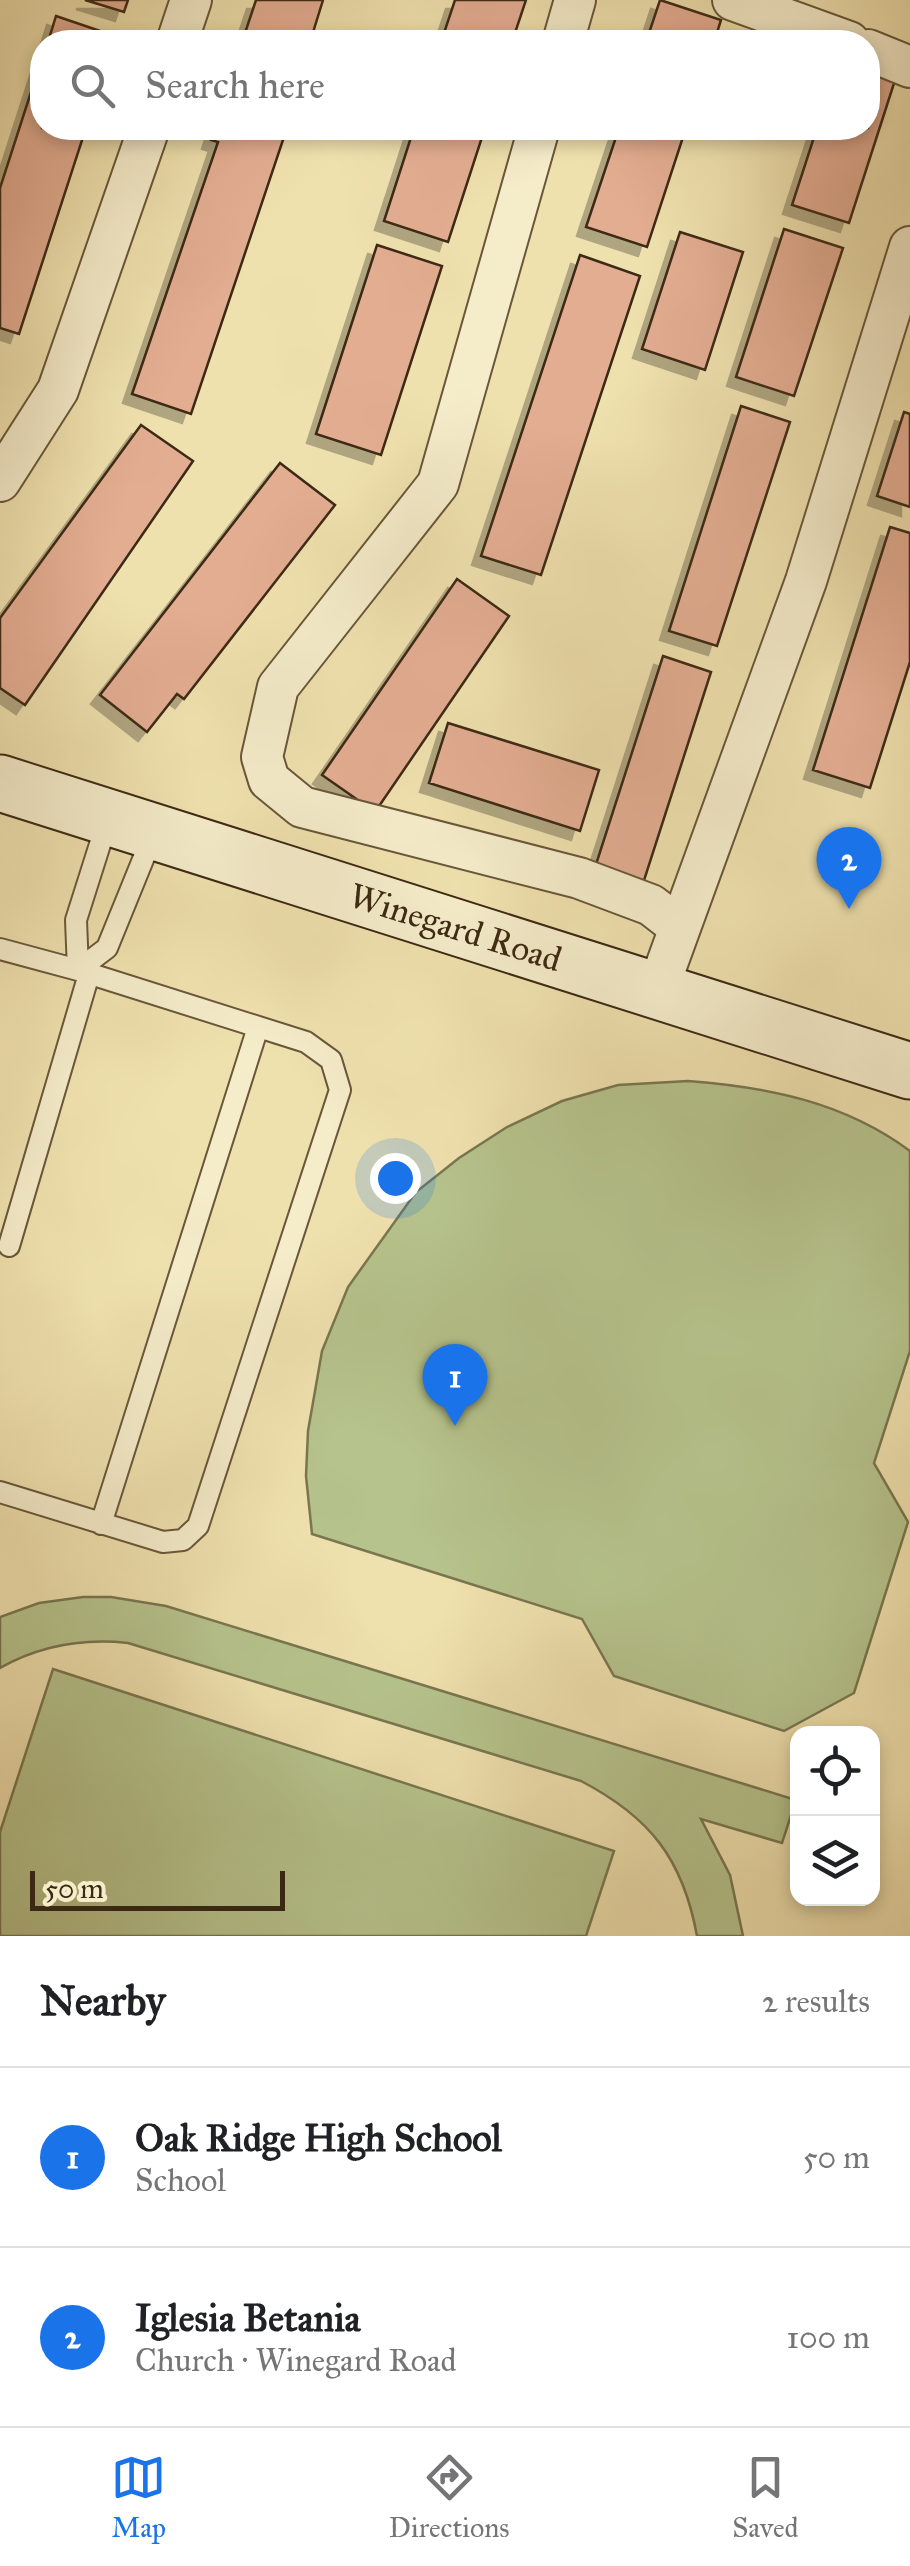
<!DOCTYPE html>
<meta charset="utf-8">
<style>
body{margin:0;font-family:"IM FELL Great Primer",serif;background:#f2f2f2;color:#202124}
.controls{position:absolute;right:30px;bottom:30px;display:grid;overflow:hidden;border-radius:20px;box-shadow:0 5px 15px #0003}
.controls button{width:90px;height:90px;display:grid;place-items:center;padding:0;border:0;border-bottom:2px solid #e0e0e0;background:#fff;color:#202124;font:50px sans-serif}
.scale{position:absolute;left:30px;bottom:25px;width:255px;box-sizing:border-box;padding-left:10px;border:5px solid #3c2913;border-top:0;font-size:28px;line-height:35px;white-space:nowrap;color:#3c2913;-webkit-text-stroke:8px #f5ecca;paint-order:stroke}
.you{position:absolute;left:395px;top:1178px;width:35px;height:35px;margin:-25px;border:8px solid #fff;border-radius:50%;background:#1a73e8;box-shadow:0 0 0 15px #1a73e833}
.badge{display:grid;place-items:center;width:65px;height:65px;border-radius:50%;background:#1a73e8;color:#fff;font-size:32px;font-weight:700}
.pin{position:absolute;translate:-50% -82px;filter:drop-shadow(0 2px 5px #0008)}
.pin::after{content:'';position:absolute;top:52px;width:35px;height:30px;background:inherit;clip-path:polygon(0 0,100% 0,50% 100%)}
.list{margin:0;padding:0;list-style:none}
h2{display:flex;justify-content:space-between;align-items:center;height:130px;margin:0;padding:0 40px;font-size:42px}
h2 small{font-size:32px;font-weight:400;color:#757577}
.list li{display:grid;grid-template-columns:65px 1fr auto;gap:30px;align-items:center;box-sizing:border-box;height:180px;padding:0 40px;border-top:2px solid #e0e0e0}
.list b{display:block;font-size:38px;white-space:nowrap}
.list p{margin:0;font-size:32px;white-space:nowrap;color:#757577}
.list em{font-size:32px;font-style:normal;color:#757577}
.icon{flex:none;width:55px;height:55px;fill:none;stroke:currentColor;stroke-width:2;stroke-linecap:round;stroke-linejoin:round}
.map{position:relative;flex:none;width:910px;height:1936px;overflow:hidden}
.search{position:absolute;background:#fff;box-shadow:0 5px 15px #0003;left:30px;right:30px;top:30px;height:110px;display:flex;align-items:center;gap:25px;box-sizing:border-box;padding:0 35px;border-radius:40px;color:#757577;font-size:38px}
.sheet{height:490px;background:#fff}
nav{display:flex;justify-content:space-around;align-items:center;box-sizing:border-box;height:140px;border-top:2px solid #e0e0e0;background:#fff;font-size:28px;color:#757577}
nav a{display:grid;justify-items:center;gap:5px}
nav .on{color:#1a73e8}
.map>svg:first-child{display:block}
</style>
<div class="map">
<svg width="910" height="1936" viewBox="0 0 910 1936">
<defs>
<filter id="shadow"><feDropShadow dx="-9" dy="9" stdDeviation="0" flood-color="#0004"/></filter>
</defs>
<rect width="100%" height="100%" fill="#efe1ae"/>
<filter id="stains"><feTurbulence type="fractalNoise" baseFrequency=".002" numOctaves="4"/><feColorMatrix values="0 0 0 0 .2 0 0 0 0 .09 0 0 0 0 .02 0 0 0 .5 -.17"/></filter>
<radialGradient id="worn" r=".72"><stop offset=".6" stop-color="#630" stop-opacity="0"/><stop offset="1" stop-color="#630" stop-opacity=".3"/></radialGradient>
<!-- green -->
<path fill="#b6c38c" stroke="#797650" stroke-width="2.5" d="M688,1081C768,1087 844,1102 910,1151V1351L874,1463L908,1522L854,1693L784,1731L614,1676L582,1619L312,1534L306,1476L308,1431L322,1351L348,1287L416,1192L459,1158L507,1127L562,1101L618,1085Z
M83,1597H111L166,1606L796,1800L782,1843L701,1819L730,1875L743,1936H697C683,1859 650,1817 581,1781L128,1643C82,1638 41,1645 0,1668V1617L39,1603Z
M53,1669L614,1851L586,1936H0V1832Z"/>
<!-- building -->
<path fill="#e3ad92" stroke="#3c2913" stroke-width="2.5" filter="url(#shadow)" d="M85,0H128L124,12Z
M256,0H323L310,42H242Z
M455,0H526L512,42H441Z
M660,0L721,20L714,42H646Z
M56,16L115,36L113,42H48Z
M42,58V128H86L19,334L0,328V188Z
M868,65L897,74L849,223L792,205L817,128H868Z
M215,128H287L191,414L132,394L218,142L211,140Z
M414,128H485L448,242L384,221Z
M619,128H686L647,247L586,227Z
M784,229L843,248L794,396L736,377Z
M680,232L743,252L705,370L642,349Z
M377,245L442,266L381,455L316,434Z
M580,255L640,276L541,575L481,556Z
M741,406L790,422L717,646L669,631Z
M904,412L910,414V507L877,496Z
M141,425L193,461L25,705L0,688V618Z
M280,463L335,505L184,699L177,694L147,732L100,695Z
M890,527L910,533V662L870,788L813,770Z
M457,579L509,616L375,812L322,775Z
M663,656L711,672L639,896L591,880Z
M448,723L599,770L580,831L429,783Z"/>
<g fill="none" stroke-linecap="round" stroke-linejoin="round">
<defs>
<path id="lane" d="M0,949L78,970L306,1042L331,1060L340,1090L198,1526L183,1540L163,1542L0,1492
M78,970L107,948L153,835
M78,970L76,920L108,819
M9,1246L89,974
M101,1524L258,1027"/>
<path id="street" d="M733,0L849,42
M177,42L191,0
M563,42L575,0
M868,50L910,67
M539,128L438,484L278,687L262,757L269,780L302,807L579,878L651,905L678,926
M0,481L58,390L149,128
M657,991L806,581L910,247"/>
<g id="secondary">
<path id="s1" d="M0,783L910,1071"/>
</g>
</defs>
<!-- lane casing -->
<use href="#lane" stroke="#69573a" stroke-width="24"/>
<!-- street casing -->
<use href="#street" stroke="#69573a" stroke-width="44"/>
<!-- secondary casing -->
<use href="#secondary" stroke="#3c2913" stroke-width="59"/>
<!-- lane -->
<use href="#lane" stroke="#f5ecca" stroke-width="20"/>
<!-- street -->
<use href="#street" stroke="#f5ecca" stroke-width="40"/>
<!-- secondary -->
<use href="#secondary" stroke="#f5ecca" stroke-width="55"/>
</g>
<g text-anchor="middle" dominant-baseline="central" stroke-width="10" stroke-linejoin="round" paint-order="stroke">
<!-- street labels -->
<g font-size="35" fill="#3c2913" stroke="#f5ecca">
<text stroke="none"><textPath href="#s1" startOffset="478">Winegard Road</textPath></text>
</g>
</g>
<rect width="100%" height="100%" filter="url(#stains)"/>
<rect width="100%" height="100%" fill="url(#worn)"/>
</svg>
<div class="controls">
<button><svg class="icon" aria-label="locate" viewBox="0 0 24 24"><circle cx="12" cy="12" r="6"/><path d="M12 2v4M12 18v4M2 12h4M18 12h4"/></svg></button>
<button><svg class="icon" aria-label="layers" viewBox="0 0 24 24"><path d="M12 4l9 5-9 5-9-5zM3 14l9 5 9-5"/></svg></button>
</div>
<div class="scale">50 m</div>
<div class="you"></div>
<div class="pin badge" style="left:455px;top:1426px">1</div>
<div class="pin badge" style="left:849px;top:909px">2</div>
<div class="search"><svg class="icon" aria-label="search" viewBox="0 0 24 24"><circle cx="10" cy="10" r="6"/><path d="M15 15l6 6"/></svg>Search here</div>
</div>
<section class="sheet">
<h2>Nearby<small>2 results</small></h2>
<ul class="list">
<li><span class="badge">1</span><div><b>Oak Ridge High School</b><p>School</p></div><em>50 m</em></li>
<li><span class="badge">2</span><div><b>Iglesia Betania</b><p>Church · Winegard Road</p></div><em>100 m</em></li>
</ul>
</section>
<nav>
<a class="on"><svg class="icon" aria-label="map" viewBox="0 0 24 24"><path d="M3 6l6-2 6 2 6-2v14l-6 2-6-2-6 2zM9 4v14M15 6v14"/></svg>Map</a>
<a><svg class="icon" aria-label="directions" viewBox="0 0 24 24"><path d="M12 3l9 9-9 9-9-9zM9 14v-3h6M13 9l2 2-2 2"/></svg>Directions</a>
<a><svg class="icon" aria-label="saved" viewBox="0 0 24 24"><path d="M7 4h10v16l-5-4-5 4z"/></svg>Saved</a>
</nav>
